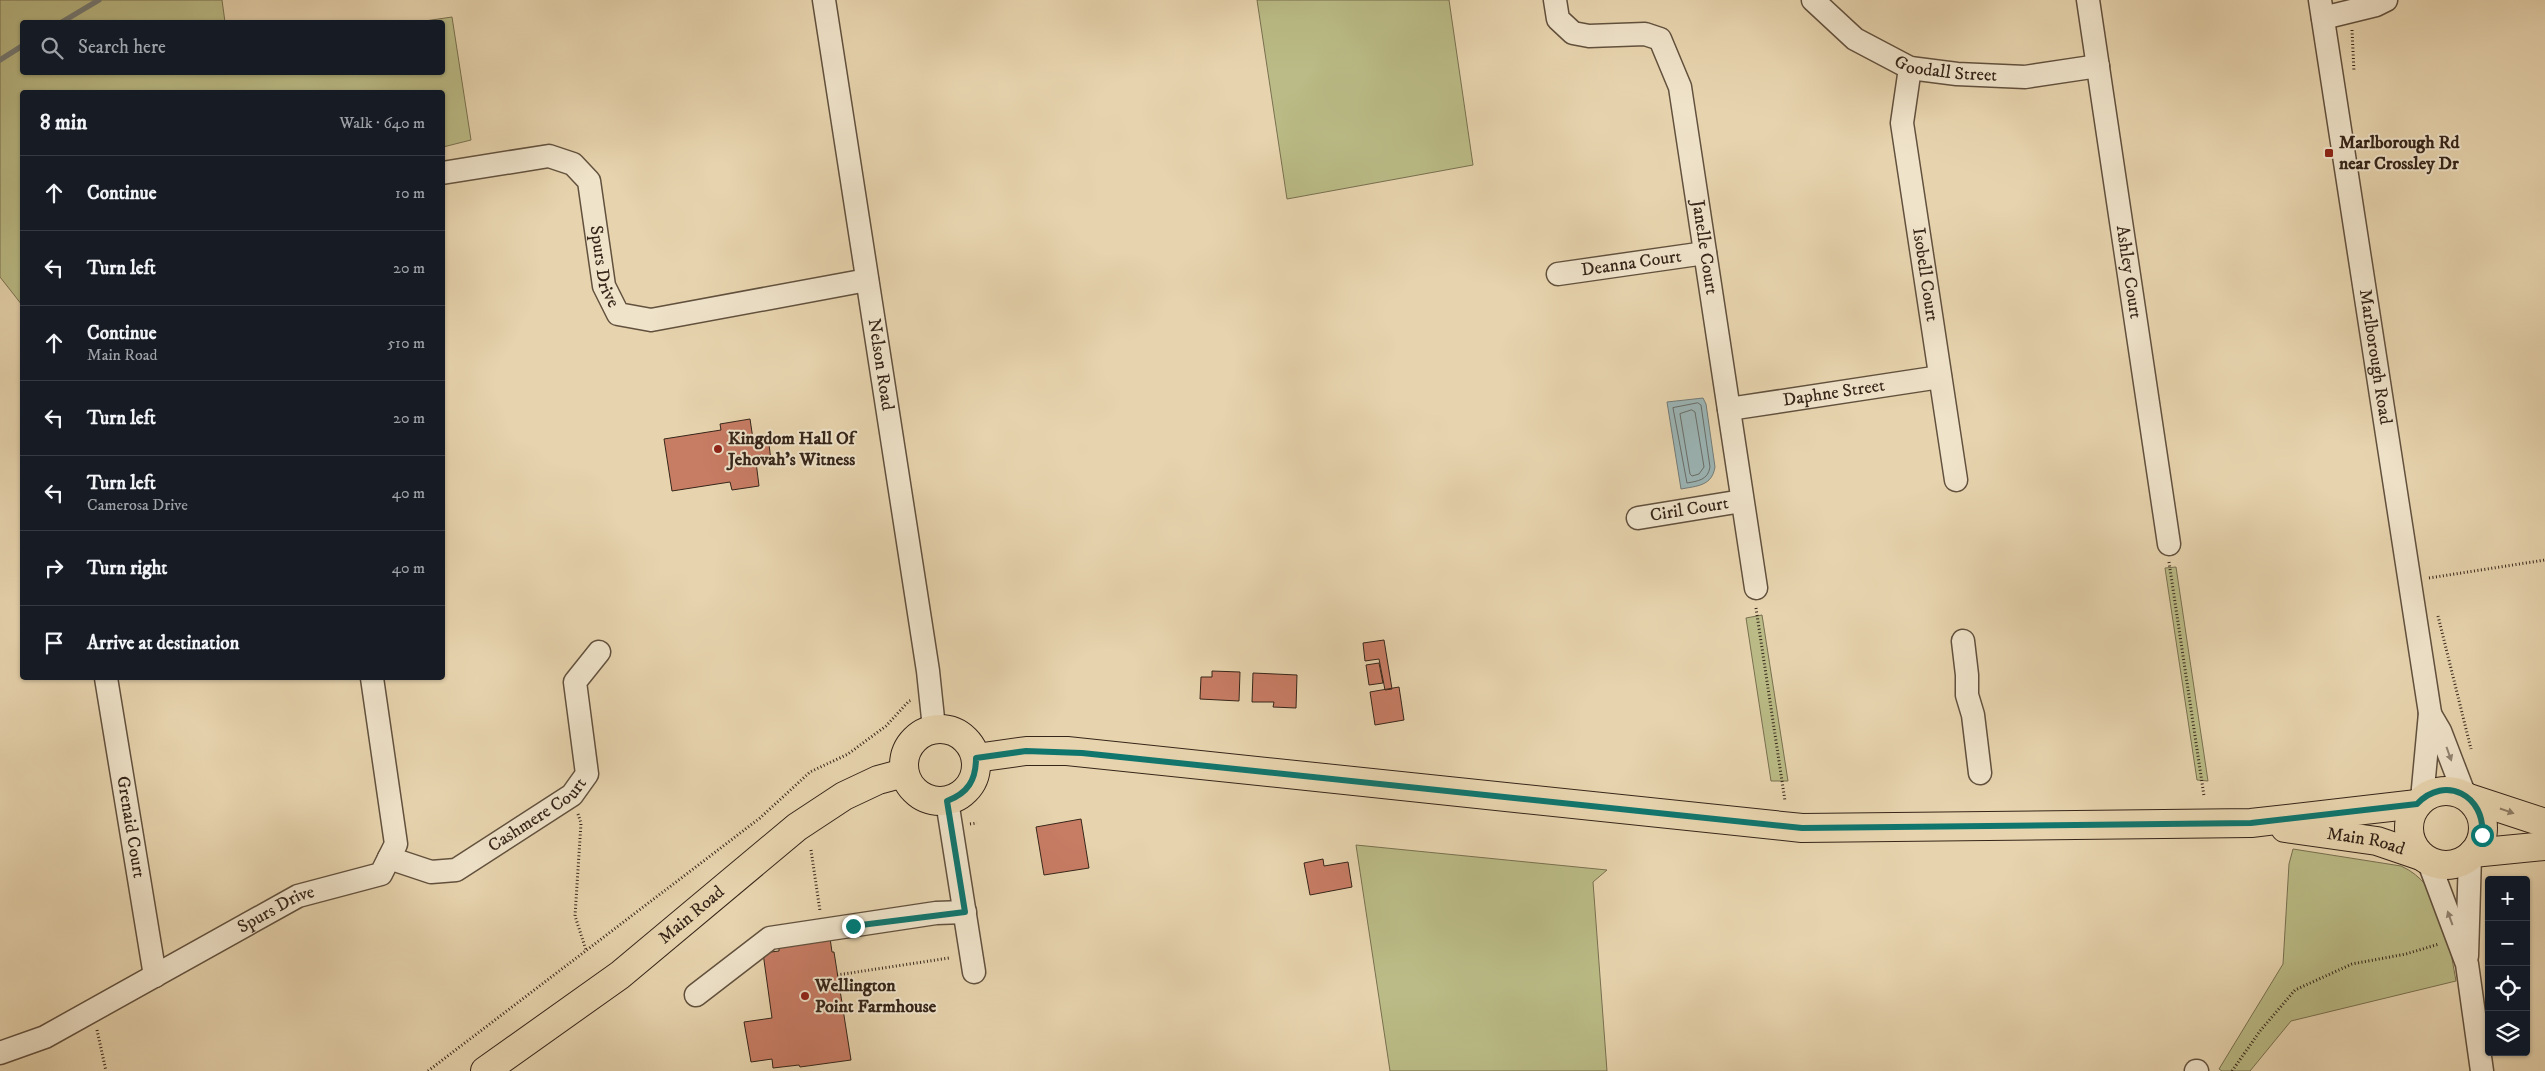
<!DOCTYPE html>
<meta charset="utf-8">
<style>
body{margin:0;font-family:"IM FELL DW Pica",serif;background:#20242c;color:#f1f3f6}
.controls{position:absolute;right:15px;bottom:15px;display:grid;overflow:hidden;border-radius:5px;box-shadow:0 1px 4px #0004}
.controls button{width:45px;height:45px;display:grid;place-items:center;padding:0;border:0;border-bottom:1px solid #363941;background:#171b24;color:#f1f3f6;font:25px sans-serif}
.stop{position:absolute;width:15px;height:15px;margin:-11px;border:4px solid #0f766e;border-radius:50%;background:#fff}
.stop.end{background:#0f766e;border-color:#fff;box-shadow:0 1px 5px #0008}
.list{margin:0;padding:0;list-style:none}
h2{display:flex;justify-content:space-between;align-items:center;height:65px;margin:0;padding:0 20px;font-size:21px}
h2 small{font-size:16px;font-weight:400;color:#9ea1a6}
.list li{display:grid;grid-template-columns:32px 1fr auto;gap:15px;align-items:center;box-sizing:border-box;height:75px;padding:0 20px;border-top:1px solid #363941}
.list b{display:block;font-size:19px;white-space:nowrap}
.list p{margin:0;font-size:16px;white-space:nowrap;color:#9ea1a6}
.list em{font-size:16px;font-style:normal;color:#9ea1a6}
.icon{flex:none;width:28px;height:28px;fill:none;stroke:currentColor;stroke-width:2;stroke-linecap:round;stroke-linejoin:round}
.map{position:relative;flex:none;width:2545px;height:1071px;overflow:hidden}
.search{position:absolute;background:#171b24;box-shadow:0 1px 4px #0004;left:20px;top:20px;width:425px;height:55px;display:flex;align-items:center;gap:12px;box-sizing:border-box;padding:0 18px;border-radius:5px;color:#9ea1a6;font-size:19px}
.panel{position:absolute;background:#171b24;box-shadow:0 1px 4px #0004;left:20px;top:90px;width:425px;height:590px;border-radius:5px}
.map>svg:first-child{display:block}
</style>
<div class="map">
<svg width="2545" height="1071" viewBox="0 0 2545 1071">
<rect width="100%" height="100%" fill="#e7d4ae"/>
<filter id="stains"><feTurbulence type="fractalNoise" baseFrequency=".004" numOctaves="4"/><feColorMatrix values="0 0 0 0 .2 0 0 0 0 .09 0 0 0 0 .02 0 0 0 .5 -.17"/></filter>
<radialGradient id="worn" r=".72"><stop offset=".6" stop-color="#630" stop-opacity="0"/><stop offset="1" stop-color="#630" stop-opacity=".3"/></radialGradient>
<!-- green -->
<path fill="#babb86" stroke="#787050" d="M0,0H222L225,22H22V72H442V22H418L452,17L471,140L443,147L442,92H22V305L0,277Z
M1257,0H1449L1473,165L1287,199Z
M2176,567L2208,781L2197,780L2165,568Z
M1762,615L1788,781H1771L1746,618Z
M1356,845L1607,870L1593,882L1607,1071H1390Z
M2293,849L2401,866C2444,885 2448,939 2456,981L2291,1021L2250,1071H2222L2219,1069L2283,964L2289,864Z"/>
<!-- water -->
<path fill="#9bb5b6" stroke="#737b77" d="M1703,398L1706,404L1715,467C1712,486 1697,486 1681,489L1667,402Z"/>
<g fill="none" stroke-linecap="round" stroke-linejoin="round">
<!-- shore -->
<path stroke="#686d68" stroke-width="1" d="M1698,403L1701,405L1710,467C1708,480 1698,481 1687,483L1673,408Z
M1692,410L1695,412L1704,467L1699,474L1692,476L1690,474L1680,414Z"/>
<!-- stream -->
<path stroke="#737b77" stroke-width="5.5" d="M62,22L99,0
M0,60L22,46"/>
</g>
<!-- building -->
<path fill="#c77c64" stroke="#362519" d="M750,419L753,439L768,437L771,460L756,462L759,486L732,490L730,482L672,491L664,439L721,430L720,424Z
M1384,640L1392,689L1385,690L1379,659L1365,661L1363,643Z
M1379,663L1383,683L1369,685L1366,665Z
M1212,671L1240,672L1239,701L1200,699L1201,677H1212Z
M1253,673L1297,675L1296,708L1273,707L1274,702H1252Z
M1399,687L1404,720L1375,725L1370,692Z
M1081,819L1089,868L1044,875L1036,827Z
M1323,859L1324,866L1348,862L1352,887L1310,895L1304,863Z
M830,938L832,952H834L851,1060L800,1067L799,1065L773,1068L772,1059L751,1062L744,1022L772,1018L763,953L779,951V946Z"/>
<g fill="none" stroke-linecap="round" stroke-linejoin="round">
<defs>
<g id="minor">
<path id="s1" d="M824,0L928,671L934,728"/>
<path id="s2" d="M1555,0L1558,19L1573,33L1589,36L1645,34L1660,39L1680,87L1756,588"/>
<path id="s3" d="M1813,0L1855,39L1910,68L1957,74L2025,77L2098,66"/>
<path id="s4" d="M2088,0L2169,544"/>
<path id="s5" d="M2320,0L2430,713L2422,799"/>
<path d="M2323,18L2376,5L2386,0"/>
<path id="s6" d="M1910,68L1902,123L1956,480"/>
<path id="s7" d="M442,173L549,156L573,164L589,181L604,286L618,314L651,320L867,280"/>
<path id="s8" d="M1558,274L1705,253"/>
<path id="s9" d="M1729,409L1940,377"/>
<path id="s10" d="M1638,518L1742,501"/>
<path d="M1963,641L1967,675V695L1973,715L1980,773"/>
<path id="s11" d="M106,678L155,976"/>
<path d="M2430,714L2440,731L2465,796"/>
<path d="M947,801L974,972"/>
<path id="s12" d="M389,858L431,872L456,870L572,795L587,774L575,682L599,652"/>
<path d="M2428,860L2467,964L2482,1071"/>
<path d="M2467,956L2470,856"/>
<path d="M696,995L770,938L936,913L965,912"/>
<path id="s13" d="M0,1053L45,1037L298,896L381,874L396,844L372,678"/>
<path d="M2196,1071H2197"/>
</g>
<g id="major">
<circle cx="940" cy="765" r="36"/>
<path d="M976,758L1026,751H1067L1802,828L2251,823L2417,804"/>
<circle cx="2446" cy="828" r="37"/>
<path d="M2469,798L2545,823"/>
<path id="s14" d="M2285,828L2377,841L2421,856"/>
<path d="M2473,853L2545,846"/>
<path id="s15" d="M485,1071L620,975L797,827L844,796L878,780L904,773"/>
</g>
</defs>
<!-- minor casing -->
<use href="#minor" stroke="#62513e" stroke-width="25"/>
<!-- major casing -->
<use href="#major" stroke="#362519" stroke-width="30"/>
<!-- path -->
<path stroke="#362519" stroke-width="3" stroke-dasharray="1 2.5" stroke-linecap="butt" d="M2352,30L2354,72
M2169,562L2204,796
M2429,578L2545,560
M1756,608L1785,801
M2438,616L2471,749
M578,814L581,823L575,916L586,950
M970,824L977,823
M811,850L820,911
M837,975L949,958
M97,1030L106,1071
M428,1071L760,818L810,772L848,754L886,726L909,701L912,700
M2232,1071L2260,1031L2295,990L2352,964L2406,954L2439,944"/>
<!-- minor -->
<use href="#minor" stroke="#efe3ca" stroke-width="22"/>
<!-- major -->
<use href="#major" stroke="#e7d4ae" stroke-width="28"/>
</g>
<!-- one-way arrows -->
<defs><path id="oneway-solid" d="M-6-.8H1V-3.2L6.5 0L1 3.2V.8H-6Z" transform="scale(1.25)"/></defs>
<g fill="#928472">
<use href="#oneway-solid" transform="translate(2449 754) rotate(70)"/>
<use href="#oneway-solid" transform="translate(2450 918) rotate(-110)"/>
</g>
<use fill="#8e7c64" href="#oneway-solid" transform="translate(2507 811) rotate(19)"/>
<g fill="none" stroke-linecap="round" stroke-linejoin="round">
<!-- route -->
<path stroke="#0f766e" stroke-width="6" d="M853,926L965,912L947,801C968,793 976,780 976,758L1026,751L1082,753L1802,828L2251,823L2417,804C2445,774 2486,796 2482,835"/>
</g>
<!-- markers -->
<g fill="#8f2418" stroke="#efe3ca" stroke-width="2">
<rect x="2324" y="148" width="10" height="10" rx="2.5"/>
<circle cx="718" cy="449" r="5"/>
<circle cx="805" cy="996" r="5"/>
</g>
<g text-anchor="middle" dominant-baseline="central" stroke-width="4" stroke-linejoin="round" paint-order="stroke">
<!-- street labels -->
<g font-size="18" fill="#362519" stroke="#efe3ca">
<text stroke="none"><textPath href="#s3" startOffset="155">Goodall Street</textPath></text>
<text stroke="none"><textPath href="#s2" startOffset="342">Janelle Court</textPath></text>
<text stroke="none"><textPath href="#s8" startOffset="74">Deanna Court</textPath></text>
<text stroke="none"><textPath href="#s7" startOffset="244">Spurs Drive</textPath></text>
<text stroke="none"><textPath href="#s4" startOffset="275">Ashley Court</textPath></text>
<text stroke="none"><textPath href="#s6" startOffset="209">Isobell Court</textPath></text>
<text stroke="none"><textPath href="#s5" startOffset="361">Marlborough Road</textPath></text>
<text stroke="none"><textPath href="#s1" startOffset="369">Nelson Road</textPath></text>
<text stroke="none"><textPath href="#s9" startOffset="106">Daphne Street</textPath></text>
<text stroke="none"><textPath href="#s10" startOffset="52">Ciril Court</textPath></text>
<text stroke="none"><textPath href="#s12" startOffset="168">Cashmere Court</textPath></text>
<text stroke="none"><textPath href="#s11" startOffset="151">Grenaid Court</textPath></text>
<text stroke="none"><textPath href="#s14" startOffset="82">Main Road</textPath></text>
<text stroke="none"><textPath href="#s13" startOffset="312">Spurs Drive</textPath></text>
<text stroke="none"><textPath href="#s15" startOffset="259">Main Road</textPath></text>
</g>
<!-- poi labels -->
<g font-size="18" font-weight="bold" fill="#362519" stroke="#efe3ca" text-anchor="start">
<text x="2339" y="143">Marlborough Rd<tspan x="2339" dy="21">near Crossley Dr</tspan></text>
<text x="728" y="439">Kingdom Hall Of<tspan x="728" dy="21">Jehovah's Witness</tspan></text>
<text x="815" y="986">Wellington<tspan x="815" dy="21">Point Farmhouse</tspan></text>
</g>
</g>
<rect width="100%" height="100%" filter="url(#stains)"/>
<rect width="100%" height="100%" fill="url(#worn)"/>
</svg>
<div class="controls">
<button>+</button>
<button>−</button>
<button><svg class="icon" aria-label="locate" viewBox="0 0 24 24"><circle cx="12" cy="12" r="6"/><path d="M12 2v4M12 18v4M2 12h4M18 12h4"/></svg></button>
<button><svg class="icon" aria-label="layers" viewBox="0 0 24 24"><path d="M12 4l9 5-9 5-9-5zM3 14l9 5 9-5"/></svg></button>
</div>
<div class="stop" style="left:2482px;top:835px"></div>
<div class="stop end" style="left:853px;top:926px"></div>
<div class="search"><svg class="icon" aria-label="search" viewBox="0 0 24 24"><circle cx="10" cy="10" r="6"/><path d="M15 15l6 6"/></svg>Search here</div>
<section class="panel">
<h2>8 min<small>Walk · 640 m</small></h2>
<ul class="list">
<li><svg class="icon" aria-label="ahead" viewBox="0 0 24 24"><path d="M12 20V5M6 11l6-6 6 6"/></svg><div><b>Continue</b></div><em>10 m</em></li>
<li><svg class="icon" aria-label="left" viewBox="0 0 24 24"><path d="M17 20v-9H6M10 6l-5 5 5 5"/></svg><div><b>Turn left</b></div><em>20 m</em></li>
<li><svg class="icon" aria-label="ahead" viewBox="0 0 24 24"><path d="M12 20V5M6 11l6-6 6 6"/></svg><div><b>Continue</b><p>Main Road</p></div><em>510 m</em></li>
<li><svg class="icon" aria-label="left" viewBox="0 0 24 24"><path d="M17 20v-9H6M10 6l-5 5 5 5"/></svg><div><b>Turn left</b></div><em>20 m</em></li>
<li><svg class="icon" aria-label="left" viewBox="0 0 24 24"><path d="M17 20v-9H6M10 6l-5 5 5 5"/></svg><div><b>Turn left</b><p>Camerosa Drive</p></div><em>40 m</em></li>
<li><svg class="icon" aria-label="right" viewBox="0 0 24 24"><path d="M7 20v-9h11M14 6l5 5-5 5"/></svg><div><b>Turn right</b></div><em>40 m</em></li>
<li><svg class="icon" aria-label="arrive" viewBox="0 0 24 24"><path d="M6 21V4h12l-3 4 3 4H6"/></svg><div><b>Arrive at destination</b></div></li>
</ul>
</section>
</div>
